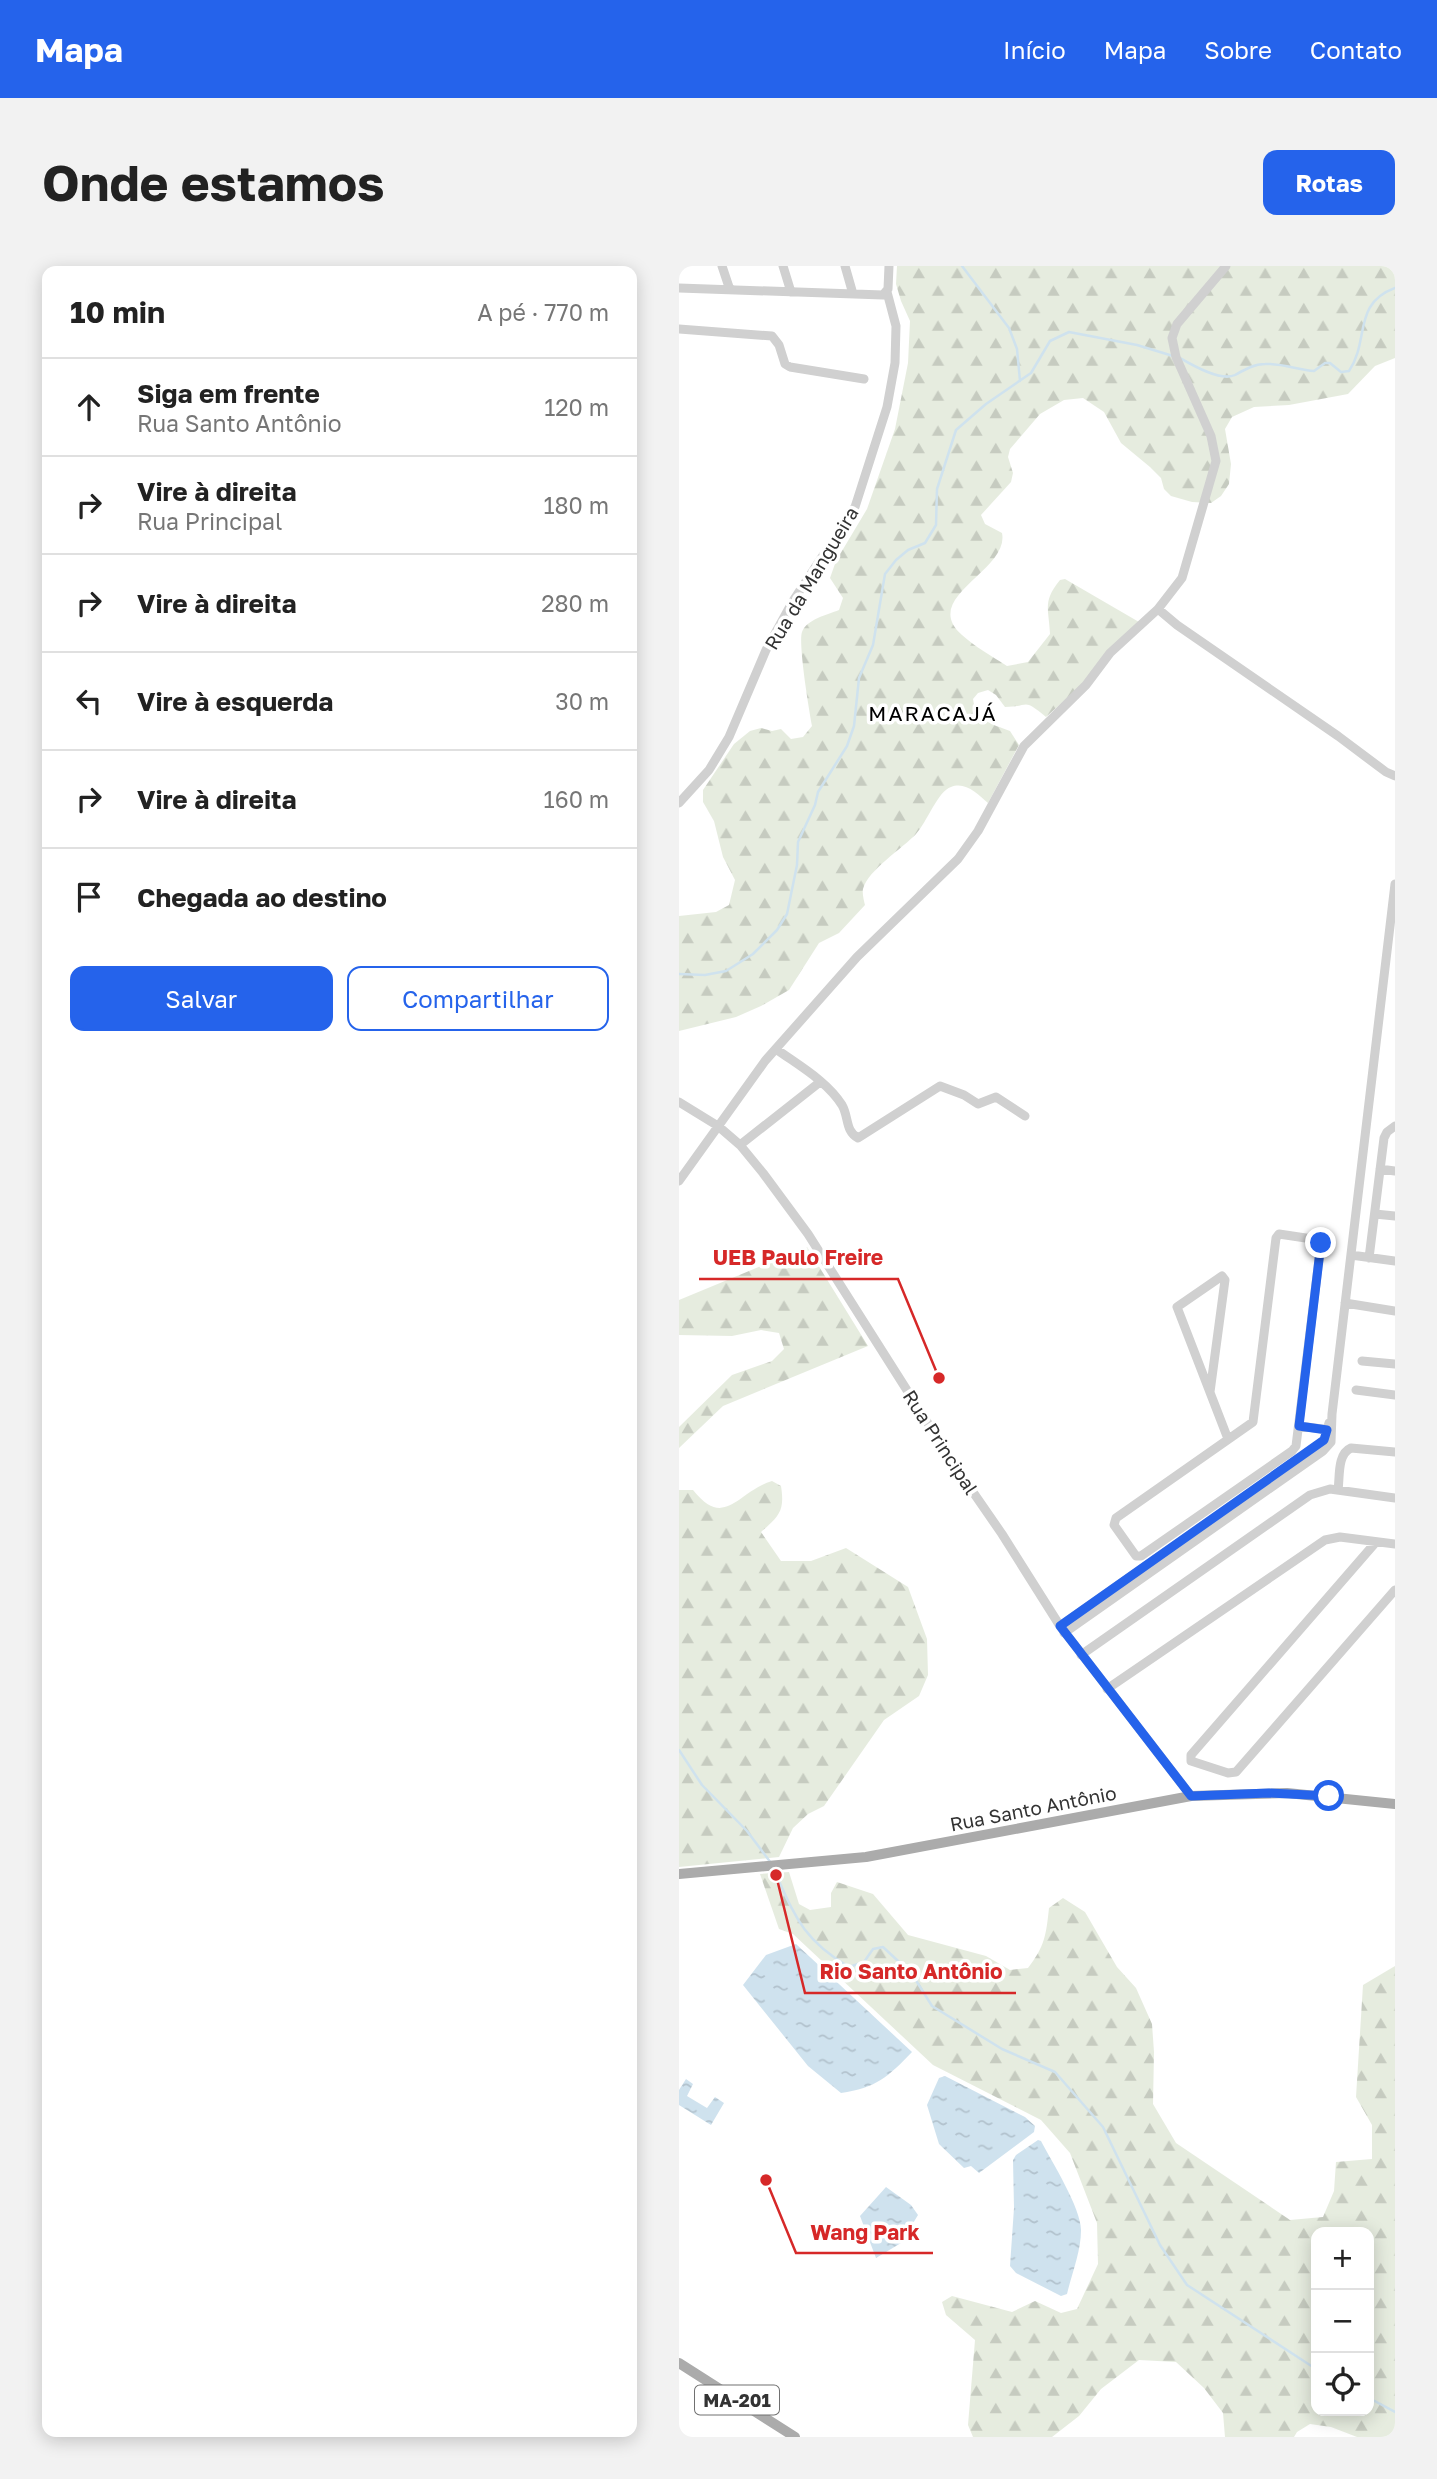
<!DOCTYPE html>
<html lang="pt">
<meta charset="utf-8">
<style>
body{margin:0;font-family:"Golos Text",sans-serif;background:#f2f2f2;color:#222}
.controls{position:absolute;right:21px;bottom:21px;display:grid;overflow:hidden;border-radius:14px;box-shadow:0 4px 18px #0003}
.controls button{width:63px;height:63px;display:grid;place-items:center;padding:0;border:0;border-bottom:2px solid #e0e0e0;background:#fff;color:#222;font:35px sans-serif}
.stop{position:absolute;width:21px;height:21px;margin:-16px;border:5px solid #2563eb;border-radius:50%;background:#fff}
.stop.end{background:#2563eb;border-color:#fff;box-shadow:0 2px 7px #0008}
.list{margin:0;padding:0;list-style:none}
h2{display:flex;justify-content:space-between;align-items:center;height:91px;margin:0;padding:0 28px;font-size:30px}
h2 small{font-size:23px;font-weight:400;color:#767676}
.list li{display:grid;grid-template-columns:46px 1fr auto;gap:21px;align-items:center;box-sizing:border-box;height:98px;padding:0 28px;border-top:2px solid #e0e0e0}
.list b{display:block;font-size:26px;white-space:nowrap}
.list p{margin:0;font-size:23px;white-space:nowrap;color:#767676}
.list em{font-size:23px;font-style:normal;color:#767676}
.actions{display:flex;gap:14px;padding:21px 28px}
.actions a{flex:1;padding:16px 0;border:2px solid #2563eb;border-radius:14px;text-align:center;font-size:24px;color:#2563eb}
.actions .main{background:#2563eb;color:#fff}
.icon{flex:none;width:38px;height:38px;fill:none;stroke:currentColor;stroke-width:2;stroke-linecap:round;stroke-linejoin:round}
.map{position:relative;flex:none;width:716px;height:2171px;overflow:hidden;border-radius:14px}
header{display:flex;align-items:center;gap:42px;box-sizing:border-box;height:98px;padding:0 35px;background:#2563eb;color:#fff}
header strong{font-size:33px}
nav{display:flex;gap:38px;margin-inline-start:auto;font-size:24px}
.intro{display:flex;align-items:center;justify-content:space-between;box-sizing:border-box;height:168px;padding:0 42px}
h1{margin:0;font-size:49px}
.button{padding:18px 32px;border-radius:14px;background:#2563eb;color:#fff;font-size:24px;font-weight:700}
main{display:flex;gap:42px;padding:0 42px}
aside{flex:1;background:#fff;border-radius:14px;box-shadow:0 4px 18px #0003}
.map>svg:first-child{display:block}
</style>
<header>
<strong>Mapa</strong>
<nav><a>Início</a><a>Mapa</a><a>Sobre</a><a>Contato</a></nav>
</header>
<div class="intro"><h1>Onde estamos</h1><a class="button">Rotas</a></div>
<main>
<aside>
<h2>10 min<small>A pé · 770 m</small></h2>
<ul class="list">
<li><svg class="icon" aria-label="ahead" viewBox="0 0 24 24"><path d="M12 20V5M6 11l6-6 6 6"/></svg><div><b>Siga em frente</b><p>Rua Santo Antônio</p></div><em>120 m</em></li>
<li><svg class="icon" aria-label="right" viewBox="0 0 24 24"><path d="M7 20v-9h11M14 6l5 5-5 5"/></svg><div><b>Vire à direita</b><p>Rua Principal</p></div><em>180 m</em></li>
<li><svg class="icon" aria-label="right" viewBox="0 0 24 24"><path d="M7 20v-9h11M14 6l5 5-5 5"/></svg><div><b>Vire à direita</b></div><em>280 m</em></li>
<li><svg class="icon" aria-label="left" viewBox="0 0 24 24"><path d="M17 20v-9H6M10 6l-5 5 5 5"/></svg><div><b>Vire à esquerda</b></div><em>30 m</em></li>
<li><svg class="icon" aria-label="right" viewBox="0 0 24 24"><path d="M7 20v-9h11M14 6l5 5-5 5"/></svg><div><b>Vire à direita</b></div><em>160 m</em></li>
<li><svg class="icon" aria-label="arrive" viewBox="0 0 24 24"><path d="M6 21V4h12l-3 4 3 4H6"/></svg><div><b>Chegada ao destino</b></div></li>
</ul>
<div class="actions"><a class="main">Salvar</a><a>Compartilhar</a></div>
</aside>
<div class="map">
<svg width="716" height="2171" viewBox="0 0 716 2171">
<defs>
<pattern id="forest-firs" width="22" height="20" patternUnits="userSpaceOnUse" patternTransform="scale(1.75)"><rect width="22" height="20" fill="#e6ecdf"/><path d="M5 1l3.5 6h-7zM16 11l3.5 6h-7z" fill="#c6cbc0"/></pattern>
<pattern id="water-ripples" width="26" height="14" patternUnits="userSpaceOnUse" patternTransform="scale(1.75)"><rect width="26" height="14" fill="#cfe2ee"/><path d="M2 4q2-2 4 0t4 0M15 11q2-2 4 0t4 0" fill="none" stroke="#b2c2cd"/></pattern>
</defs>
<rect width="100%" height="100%" fill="#fff"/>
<!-- forest -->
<path fill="url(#forest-firs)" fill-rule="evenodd" d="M218,0H716V92L696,100L669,128L610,139L575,141L553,151L546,163L552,198L550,218L542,230L532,237L513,236L492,230L485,223L482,212L471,201L442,177L425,146L404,132L385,134L361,148L331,183L329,191L334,207L332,216L302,249L306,258L323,267C331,305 240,331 283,369C296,381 313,390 328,400L349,396L371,368C370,343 363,336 381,314L386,313L460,356L406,416L367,451C343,431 351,441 326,441L317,429L309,424L299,427L294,433C297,455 313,458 331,465L340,479L309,537C299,528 286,515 272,521C259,525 248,556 237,568C224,582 189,604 184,623C183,627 185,635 186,639L160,667L140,677L110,724L82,740L57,751L0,765V650L37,646L50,639L56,614L44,591L35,555L24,536V524L55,478L71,465L82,462L93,465L102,463L112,473L124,471L133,460C130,444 119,377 123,366C128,353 148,349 160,344L164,332L151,312L157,295L188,243L216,163L229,97L231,55L222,35L217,18Z
M128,981L189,1080L44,1140L0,1182V1161L53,1109L93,1095L105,1083L100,1067L82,1064L53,1070L0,1069V1034Z
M93,1215L102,1220C106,1245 100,1250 82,1266L102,1295H132L167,1282L229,1321L248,1373L249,1409L240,1430L205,1454L145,1540L129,1548L114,1562L100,1591L0,1601V1224H14C46,1264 58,1226 93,1215Z
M110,1606L120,1638L131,1644L152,1641V1627L158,1616L194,1628L229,1669L307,1690L331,1704L349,1702C366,1680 367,1669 370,1642L384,1632L406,1646L438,1701L457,1722L473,1758L475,1786L474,1838L497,1877L611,1954L644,1951L655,1925L657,1896L693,1893V1859L677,1831L684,1719L716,1700V2171H678L652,2161L631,2158L618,2166L615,2171H546L544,2147L525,2122L497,2096L460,2094L422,2123L400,2150L373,2171H294L289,2159L296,2074L267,2049L263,2036L273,2030L333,2046L356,2035L382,2047L398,2043L419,1998L418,1957L391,1887L362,1854L254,1799L114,1668L100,1663L81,1608ZM637,1966H690V2145H637Z"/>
<!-- water -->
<path fill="url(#water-ripples)" d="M117,1678L233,1786C209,1811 197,1822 162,1827L129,1800L64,1719L87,1689Z
M266,1810L346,1851L356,1860L355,1866L300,1907L292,1900L285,1902L260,1878L248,1839L260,1812Z
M7,1813L14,1818L8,1830L28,1842L36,1831L45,1837L32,1859L0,1839V1824Z
M359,1874L362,1875C373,1896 402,1942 402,1964C402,1985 393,2007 388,2028L382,2030L337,2007L331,2000L335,1942L334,1894L337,1889Z
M207,1921L232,1939L239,1949L222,1977L197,1992L181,1950Z"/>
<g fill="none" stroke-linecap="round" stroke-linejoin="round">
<!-- stream -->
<path stroke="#cfe2ee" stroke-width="2.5" d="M283,0L330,62L338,83L341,115
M501,92C513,99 542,116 556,109C565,104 575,98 586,98C602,97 620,104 635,105L646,97H651L662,106L670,105C691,74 673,38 716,22
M0,708L26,709L47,705L74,688L98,664L108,648L118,599L119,576L136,539L139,526L168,480L175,460L180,412L194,379L206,308L217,294L229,284L246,277L257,259L258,223L277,164L307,138L352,107L371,75L390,66L458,79L494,90
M0,1484L23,1519L68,1565L92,1597
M95,1604C116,1650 123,1673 170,1701L185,1696L194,1683L204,1681L233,1708L253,1740L323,1783L376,1806L424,1861L481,1979L508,2019L637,2103
M690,2132L716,2146"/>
<!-- minor -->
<path stroke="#d0d0d0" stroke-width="9" d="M43,0L51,24
M104,0L112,26
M166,0L174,28
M0,22L204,29L209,23L210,0
M0,63L93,70L100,79L106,98L111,101L185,113
M479,343L498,359L659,470L707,506L716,510
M0,537L30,504L50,471L87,384L114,335L176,241L208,141L216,97L217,60L208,26
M97,783C119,799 148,815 163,839C170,851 166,865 179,872L261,820L285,829L299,838L317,831L346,850
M0,836L39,860L61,879L84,907L129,968L276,1200L323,1268L381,1360L512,1530
M61,879L141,816
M701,903L716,905
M0,915L86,795L178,691L279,593L299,565L345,480L407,419L431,387L479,343L503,312L537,195L532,170L497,91L493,72L498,58L547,0
M696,948L716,950
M600,968L640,974L642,977L617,1180L613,1185L462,1290H457L435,1259L437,1252L574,1156L597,972Z
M672,989L716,995
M690,992L705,872L708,866L716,860
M666,1037L716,1045
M683,1095L716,1098
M677,1124L716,1129
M531,1126L546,1014L543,1010L498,1041L549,1173
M620,1160L651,1164
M659,1224C661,1211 658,1188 672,1182L716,1186
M697,1276L512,1489V1495L549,1507L557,1506L716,1324
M381,1360L636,1181L645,1174L650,1157
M385,1367L644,1185L652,1176L653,1148L716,618
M402,1389L631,1229L651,1223L716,1232
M428,1423L646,1274L661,1271L716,1278"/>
<!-- major -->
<path stroke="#ababab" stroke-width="10" d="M0,1608L187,1591L512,1530L608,1527L716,1538
M0,2097L116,2171"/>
</g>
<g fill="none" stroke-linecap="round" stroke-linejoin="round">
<!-- route -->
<path stroke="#2563eb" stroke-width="9" d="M642,977L620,1160L648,1164L645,1174L381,1360L512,1530L590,1527L650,1530"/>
</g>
<g text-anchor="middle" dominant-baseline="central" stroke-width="7" stroke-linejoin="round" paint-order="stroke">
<!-- shield labels -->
<rect fill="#fff" stroke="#707070" stroke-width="2" x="16" y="2119.5" width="84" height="29" rx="5"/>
<g font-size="18" font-weight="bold" fill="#333">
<text x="58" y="2134">MA-201</text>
</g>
<!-- street labels -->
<g font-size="19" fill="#333" stroke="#fff">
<text transform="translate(132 312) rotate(-59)">Rua da Mangueira</text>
<text transform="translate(262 1176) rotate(57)">Rua Principal</text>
<text transform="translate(354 1542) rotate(-11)">Rua Santo Antônio</text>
</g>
<!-- neighbourhood labels -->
<g font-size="21" letter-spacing="2" fill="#000" stroke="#fff">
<text x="254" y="447">MARACAJÁ</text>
</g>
</g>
<!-- callouts -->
<path fill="none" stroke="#d62828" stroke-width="2.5" d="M260 1112L219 1013H20M97 1609L126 1727H337M87 1914L117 1987H254"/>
<g fill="#d62828" stroke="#fff" stroke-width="2.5">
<circle cx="260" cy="1112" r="7"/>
<circle cx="97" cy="1609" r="7"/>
<circle cx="87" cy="1914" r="7"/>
</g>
<g font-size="21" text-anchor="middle" font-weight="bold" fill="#d62828" stroke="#fff" stroke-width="7" stroke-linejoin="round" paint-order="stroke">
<text x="119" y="999">UEB Paulo Freire</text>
<text x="232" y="1713">Rio Santo Antônio</text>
<text x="186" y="1974">Wang Park</text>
</g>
</svg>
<div class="controls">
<button>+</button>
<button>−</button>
<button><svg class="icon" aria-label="locate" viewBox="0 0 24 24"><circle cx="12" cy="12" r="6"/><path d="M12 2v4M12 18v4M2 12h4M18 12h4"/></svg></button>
</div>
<div class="stop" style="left:650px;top:1530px"></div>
<div class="stop end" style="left:642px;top:977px"></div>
</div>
</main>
